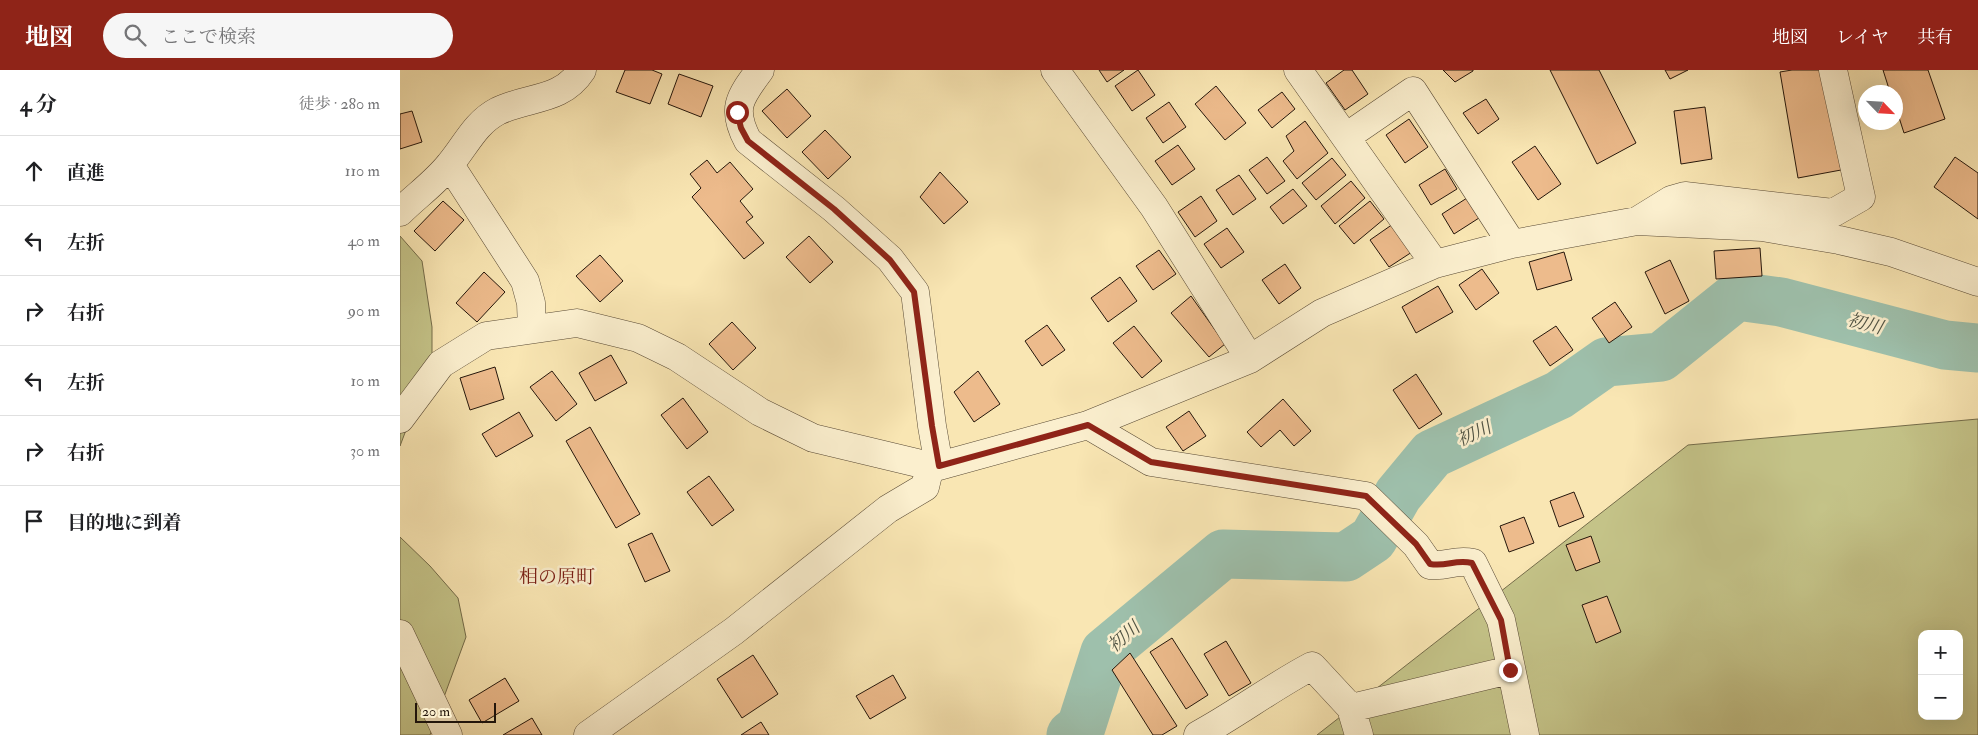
<!DOCTYPE html>
<html lang="ja">
<meta charset="utf-8">
<style>
body{margin:0;font-family:"IM FELL Double Pica","Noto Serif JP",serif;background:#f6f6f6;color:#202124}
.controls{position:absolute;right:15px;bottom:15px;display:grid;overflow:hidden;border-radius:10px;box-shadow:0 5px 20px #0002}
.controls button{width:45px;height:45px;display:grid;place-items:center;padding:0;border:0;border-bottom:1px solid #e0e0e0;background:#fff;color:#202124;font:25px sans-serif}
.compass{position:absolute;left:1458px;top:15px;width:45px;height:45px;border-radius:50%;background:#fff;box-shadow:0 5px 20px #0002;rotate:115deg}
.scale{position:absolute;left:15px;bottom:12px;width:81px;box-sizing:border-box;padding-left:5px;border:2px solid #24160b;border-top:0;font-size:14px;line-height:18px;white-space:nowrap;color:#24160b;-webkit-text-stroke:4px #fbefce;paint-order:stroke}
.stop{position:absolute;width:15px;height:15px;margin:-11px;border:4px solid #8f2418;border-radius:50%;background:#fff}
.stop.end{background:#8f2418;border-color:#fff;box-shadow:0 1px 5px #0008}
.list{margin:0;padding:0;list-style:none}
h2{display:flex;justify-content:space-between;align-items:center;height:65px;margin:0;padding:0 20px;font-size:21px}
h2 small{font-size:16px;font-weight:400;color:#757577}
.list li{display:grid;grid-template-columns:32px 1fr auto;gap:15px;align-items:center;box-sizing:border-box;height:70px;padding:0 20px;border-top:1px solid #e0e0e0}
.list b{display:block;font-size:19px;white-space:nowrap}
.list em{font-size:16px;font-style:normal;color:#757577}
.icon{flex:none;width:28px;height:28px;fill:none;stroke:currentColor;stroke-width:2;stroke-linecap:round;stroke-linejoin:round}
.map{position:relative;flex:none;width:1578px;height:665px;overflow:hidden}
header{display:flex;align-items:center;gap:30px;box-sizing:border-box;height:70px;padding:0 25px;background:#8f2418;color:#fff}
header strong{font-size:24px}
nav{display:flex;gap:28px;margin-inline-start:auto;font-size:18px}
.search{width:350px;height:45px;background:#f6f6f6;display:flex;align-items:center;gap:12px;box-sizing:border-box;padding:0 18px;border-radius:28px;color:#757577;font-size:19px}
main{display:flex}
aside{flex:1;background:#fff}
.map>svg:first-child{display:block}
</style>
<header>
<strong>地図</strong>
<div class="search"><svg class="icon" aria-label="search" viewBox="0 0 24 24"><circle cx="10" cy="10" r="6"/><path d="M15 15l6 6"/></svg>ここで検索</div>
<nav><a>地図</a><a>レイヤ</a><a>共有</a></nav>
</header>
<main>
<aside>
<h2>4 分<small>徒歩 · 280 m</small></h2>
<ul class="list">
<li><svg class="icon" aria-label="ahead" viewBox="0 0 24 24"><path d="M12 20V5M6 11l6-6 6 6"/></svg><div><b>直進</b></div><em>110 m</em></li>
<li><svg class="icon" aria-label="left" viewBox="0 0 24 24"><path d="M17 20v-9H6M10 6l-5 5 5 5"/></svg><div><b>左折</b></div><em>40 m</em></li>
<li><svg class="icon" aria-label="right" viewBox="0 0 24 24"><path d="M7 20v-9h11M14 6l5 5-5 5"/></svg><div><b>右折</b></div><em>90 m</em></li>
<li><svg class="icon" aria-label="left" viewBox="0 0 24 24"><path d="M17 20v-9H6M10 6l-5 5 5 5"/></svg><div><b>左折</b></div><em>10 m</em></li>
<li><svg class="icon" aria-label="right" viewBox="0 0 24 24"><path d="M7 20v-9h11M14 6l5 5-5 5"/></svg><div><b>右折</b></div><em>30 m</em></li>
<li><svg class="icon" aria-label="arrive" viewBox="0 0 24 24"><path d="M6 21V4h12l-3 4 3 4H6"/></svg><div><b>目的地に到着</b></div></li>
</ul>
</aside>
<div class="map">
<svg width="1578" height="665" viewBox="0 0 1578 665">
<rect width="100%" height="100%" fill="#f9e6b3"/>
<filter id="stains"><feTurbulence type="fractalNoise" baseFrequency=".004" numOctaves="4"/><feColorMatrix values="0 0 0 0 .2 0 0 0 0 .09 0 0 0 0 .02 0 0 0 .5 -.17"/></filter>
<radialGradient id="worn" r=".72"><stop offset=".6" stop-color="#630" stop-opacity="0"/><stop offset="1" stop-color="#630" stop-opacity=".3"/></radialGradient>
<!-- green -->
<path fill="#c4c388" stroke="#746c4a" fill-rule="evenodd" d="M0,166L22,191L32,257V291L0,376Z
M1578,349V665H917L1288,375ZM1522,564H1559V646H1522Z
M0,467L30,496L58,528L66,567L30,665H0Z"/>
<g fill="none" stroke-linecap="round" stroke-linejoin="round">
<!-- river -->
<path stroke="#9ec0ac" stroke-width="49" d="M671,665L681,657L705,582L823,484L946,487L973,469L998,425L1032,384L1159,325L1206,292L1261,287L1337,226L1381,232L1545,275L1578,278"/>
</g>
<!-- building -->
<path fill="#edbb8c" stroke="#24160b" d="M225,0H252L262,4L250,34L216,22Z
M699,0H724L707,12Z
M738,0L755,25L732,41L715,16Z
M944,0H952L968,24L945,40L926,13Z
M1043,0H1073V1L1055,12Z
M1150,0H1199L1236,73L1197,94Z
M1265,0H1288L1270,9Z
M1392,0H1423L1441,100L1398,108L1380,2Z
M1483,0H1528L1545,49L1504,63L1496,38V22H1490Z
M279,4L313,16L301,47L268,34Z
M816,16L846,53L825,70L795,34Z
M387,19L411,46L387,68L362,41Z
M882,22L895,39L872,58L858,40Z
M1086,29L1099,49L1078,64L1063,43Z
M769,32L786,57L763,73L746,48Z
M1305,37L1312,89L1281,94L1274,41Z
M12,41L22,72L0,79V44Z
M1009,49L1028,77L1005,93L986,65Z
M905,51L928,83L897,109L883,91L894,81L886,66Z
M425,60L451,87L428,109L402,82Z
M778,75L795,99L772,115L755,91Z
M1135,76L1161,114L1138,130L1112,92Z
M867,87L885,111L867,124L849,100Z
M1555,87L1578,103V149L1534,117Z
M932,88L946,105L916,130L902,113Z
M307,90L317,103L330,92L353,119L340,131L353,147L346,152L364,173L344,189L292,127L301,118L290,104Z
M1045,99L1057,119L1031,135L1019,115Z
M540,102L568,132L544,154L520,127Z
M839,105L856,129L833,145L816,120Z
M951,111L965,128L935,154L921,136Z
M893,119L907,136L883,154L870,137Z
M801,126L817,151L795,167L778,142Z
M1067,128L1079,148L1054,164L1042,144Z
M43,131L64,150L35,181L14,161Z
M970,131L984,149L954,174L939,156Z
M993,154L1012,182L989,197L970,170Z
M827,158L844,182L821,198L804,174Z
M409,166L433,192L410,213L386,187Z
M1360,178L1362,206L1316,209L1314,181Z
M759,180L776,204L753,220L736,196Z
M1164,182L1172,210L1137,220L1129,192Z
M200,185L223,211L200,232L176,206Z
M1270,190L1289,231L1265,244L1245,202Z
M885,194L901,218L879,234L862,210Z
M1082,199L1099,223L1076,240L1059,215Z
M84,202L105,222L77,252L56,233Z
M720,207L737,231L708,252L691,228Z
M1038,216L1053,242L1016,263L1002,237Z
M791,226L825,274L809,287L771,243Z
M1215,232L1232,257L1209,273L1192,248Z
M332,252L356,278L333,300L309,274Z
M647,255L665,280L642,296L625,271Z
M734,256L762,291L742,308L713,273Z
M1156,256L1173,280L1150,296L1133,271Z
M211,285L227,313L195,331L179,303Z
M95,297L104,329L70,340L60,308Z
M152,301L177,334L156,351L130,317Z
M578,301L600,334L574,352L554,322Z
M1016,304L1042,344L1019,359L993,320Z
M283,328L308,362L287,379L261,345Z
M883,329L911,361L894,376L880,360L861,377L847,362Z
M789,341L806,366L783,381L766,357Z
M119,342L133,366L96,387L82,364Z
M190,357L240,444L216,458L166,371Z
M309,406L334,440L312,456L287,422Z
M1174,422L1184,447L1159,457L1150,431Z
M1124,447L1134,473L1109,482L1100,456Z
M252,463L270,501L245,512L228,474Z
M1191,466L1200,492L1176,501L1166,475Z
M1207,526L1221,562L1196,573L1182,535Z
M772,568L808,625L786,639L750,582Z
M826,571L851,613L829,626L804,584Z
M730,583L777,656L762,665H753L712,600Z
M353,585L378,624L342,648L317,609Z
M493,605L506,628L470,649L456,626Z
M105,608L119,631L82,653L69,630Z
M132,648L142,665H103Z
M361,652L369,665H341Z"/>
<g fill="none" stroke-linecap="round" stroke-linejoin="round">
<defs>
<path id="minor" d="M360,0C339,28 331,39 348,71L434,139L490,189L515,222L532,356L539,396
M655,0L754,137L850,289
M898,0L1035,194
M946,67L1013,21L1112,174
M50,95L125,211L131,233L132,259
M0,142C16,126 36,112 50,94C66,75 75,53 98,41C129,26 161,32 182,0
M1237,151L1271,130L1285,126L1433,143L1461,127L1433,0
M0,349L41,294L86,266L177,253L238,268L277,287L360,342L413,368L530,396H539L688,355L850,289L922,243L1035,194L1112,174L1237,151L1362,157L1439,170L1491,182L1578,212
M688,355L751,392L966,426L1016,475L1030,495C1048,497 1054,489 1073,493L1101,550L1125,665
M0,564L48,665
M951,638L959,665
M188,665L334,561L488,439L525,417L530,396
M798,665C837,644 872,617 912,596L951,638L1110,600"/>
</defs>
<!-- minor casing -->
<use href="#minor" stroke="#594a35" stroke-width="29"/>
<!-- minor -->
<use href="#minor" stroke="#fbefce" stroke-width="28"/>
</g>
<g fill="none" stroke-linecap="round" stroke-linejoin="round">
<!-- route -->
<path stroke="#8f2418" stroke-width="6" d="M337,42L341,58L348,71L434,139L490,190L514,222L532,356L539,396L688,355L751,392L966,426L1016,474L1030,494C1047,497 1055,489 1072,493L1101,550L1110,600"/>
</g>
<g text-anchor="middle" dominant-baseline="central" stroke-width="5" stroke-linejoin="round" paint-order="stroke">
<!-- water labels -->
<g font-size="18" font-style="italic" fill="#4f5243" stroke="#fbefce">
<text transform="translate(1465 254) rotate(15)">初川</text>
<text transform="translate(1074 364) rotate(-25)">初川</text>
<text transform="translate(724 567) rotate(-41)">初川</text>
</g>
<!-- quarter labels -->
<g font-size="19" fill="#7a1f14" stroke="#fbefce">
<text x="157" y="507">相の原町</text>
</g>
</g>
<rect width="100%" height="100%" filter="url(#stains)"/>
<rect width="100%" height="100%" fill="url(#worn)"/>
</svg>
<div class="controls">
<button>+</button>
<button>−</button>
</div>
<svg class="compass" viewBox="-18 -18 36 36"><path d="M0-13l5 13h-10z" fill="#e53935"/><path d="M0 13l5-13h-10z" fill="#757577"/></svg>
<div class="scale">20 m</div>
<div class="stop" style="left:337px;top:42px"></div>
<div class="stop end" style="left:1110px;top:600px"></div>
</div>
</main>
